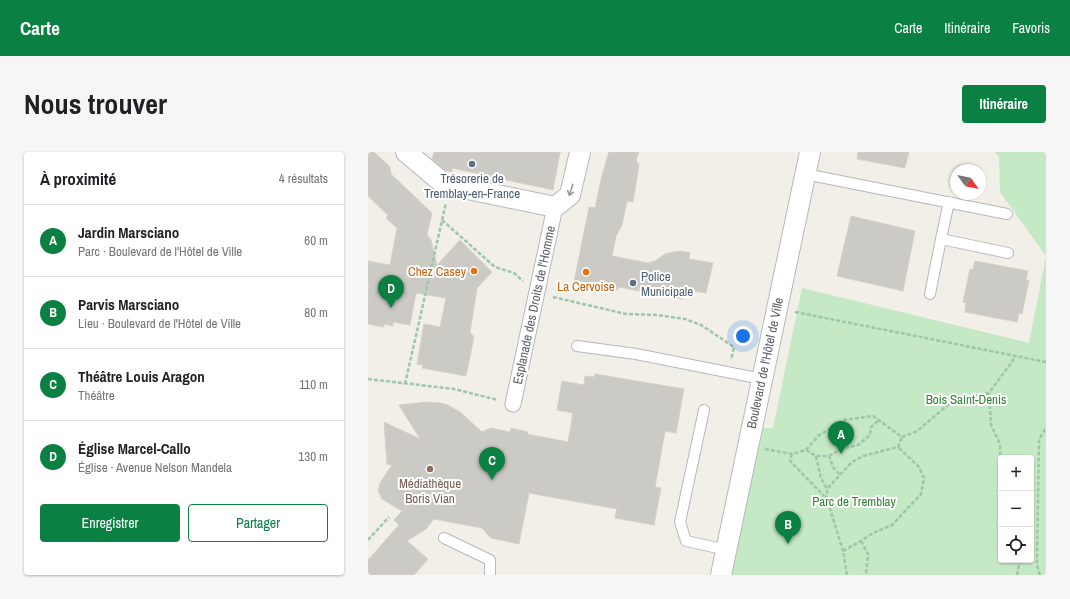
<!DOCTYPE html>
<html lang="fr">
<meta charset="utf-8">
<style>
body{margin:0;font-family:"Archivo Narrow",sans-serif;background:#f6f6f6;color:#202124}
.controls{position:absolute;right:12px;bottom:12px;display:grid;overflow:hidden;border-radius:4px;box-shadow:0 1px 3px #0004}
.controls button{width:36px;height:36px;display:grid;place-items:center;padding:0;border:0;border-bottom:1px solid #e0e0e0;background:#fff;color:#202124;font:20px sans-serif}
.compass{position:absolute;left:582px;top:12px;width:36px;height:36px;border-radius:50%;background:#fff;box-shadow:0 1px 3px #0004;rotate:123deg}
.you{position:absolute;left:375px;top:184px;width:14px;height:14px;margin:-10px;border:3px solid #fff;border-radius:50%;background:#1a73e8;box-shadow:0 0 0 6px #1a73e833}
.badge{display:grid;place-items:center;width:26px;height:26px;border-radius:50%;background:#0b8043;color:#fff;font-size:13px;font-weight:700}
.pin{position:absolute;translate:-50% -33px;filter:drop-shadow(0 1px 2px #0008)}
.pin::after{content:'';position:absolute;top:21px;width:14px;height:12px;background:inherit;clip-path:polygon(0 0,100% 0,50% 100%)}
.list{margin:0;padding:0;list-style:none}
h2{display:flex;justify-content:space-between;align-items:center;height:52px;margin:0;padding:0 16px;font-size:17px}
h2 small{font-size:13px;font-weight:400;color:#757577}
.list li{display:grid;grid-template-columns:26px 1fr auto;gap:12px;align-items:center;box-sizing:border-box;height:72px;padding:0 16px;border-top:1px solid #e0e0e0}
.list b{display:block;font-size:15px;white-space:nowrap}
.list p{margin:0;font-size:13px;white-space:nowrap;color:#757577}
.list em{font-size:13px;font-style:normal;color:#757577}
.actions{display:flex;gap:8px;padding:12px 16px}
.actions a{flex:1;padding:9px 0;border:1px solid #0b8043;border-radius:4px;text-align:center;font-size:14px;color:#0b8043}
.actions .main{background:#0b8043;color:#fff}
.icon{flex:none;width:22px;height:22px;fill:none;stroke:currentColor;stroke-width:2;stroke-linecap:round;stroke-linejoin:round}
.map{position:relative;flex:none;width:678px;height:423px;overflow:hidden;border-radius:4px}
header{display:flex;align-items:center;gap:24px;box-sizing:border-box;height:56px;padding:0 20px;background:#0b8043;color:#fff}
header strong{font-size:19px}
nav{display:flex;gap:22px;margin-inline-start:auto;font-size:14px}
.intro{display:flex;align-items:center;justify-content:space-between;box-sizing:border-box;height:96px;padding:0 24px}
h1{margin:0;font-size:28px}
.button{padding:10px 18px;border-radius:4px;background:#0b8043;color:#fff;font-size:14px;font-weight:700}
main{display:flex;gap:24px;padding:0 24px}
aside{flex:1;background:#fff;border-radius:4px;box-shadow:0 1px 3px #0004}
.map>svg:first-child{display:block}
</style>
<header>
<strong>Carte</strong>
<nav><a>Carte</a><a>Itinéraire</a><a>Favoris</a></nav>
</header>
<div class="intro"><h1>Nous trouver</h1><a class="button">Itinéraire</a></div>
<main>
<aside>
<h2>À proximité<small>4 résultats</small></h2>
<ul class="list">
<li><span class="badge">A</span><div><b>Jardin Marsciano</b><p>Parc · Boulevard de l'Hôtel de Ville</p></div><em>60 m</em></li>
<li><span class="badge">B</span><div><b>Parvis Marsciano</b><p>Lieu · Boulevard de l'Hôtel de Ville</p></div><em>80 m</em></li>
<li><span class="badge">C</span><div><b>Théâtre Louis Aragon</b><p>Théâtre</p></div><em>110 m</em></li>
<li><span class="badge">D</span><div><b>Église Marcel-Callo</b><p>Église · Avenue Nelson Mandela</p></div><em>130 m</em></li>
</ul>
<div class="actions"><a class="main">Enregistrer</a><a>Partager</a></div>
</aside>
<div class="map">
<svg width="678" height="423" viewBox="0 0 678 423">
<rect width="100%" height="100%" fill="#f1efe8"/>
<!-- green -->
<path fill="#c5e8c5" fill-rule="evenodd" d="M627,0H678V423H363L392,276H405L434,136L661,191L678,104L632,40L631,5ZM633,306H663V408H633Z"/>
<!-- building -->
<path fill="#cccac5" stroke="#d6d1c6" d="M0,0H6L22,15L23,22L64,61L59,83L63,88L69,113L92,88L124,120L109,136L102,180L106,185L98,224L54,216L55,213L49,212L56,172L72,175L78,146L48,141L42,173L25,170V174L16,172V175L0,172V109L22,113L29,76L18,66L20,63L0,44Z
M66,0H192L185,38L84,16V20L77,18L64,7Z
M241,0H271L268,8L271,13L265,50L259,49L254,73L248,84L244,104L280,111L287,109L297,102L305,100L313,99L322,101L321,107L345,111L338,141L315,137L314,147L250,135V138L206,130L221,55L227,56L234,23Z
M490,0H541L537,16L489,7Z
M483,64L547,79L535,139L469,124Z
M607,109L660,119L658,128H661L654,162L651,161L649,170L597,160L598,151L595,150L602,117L605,118Z
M227,222L316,237L308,281L297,279L287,335L293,336L286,373L247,366L249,357L161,341L151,392L123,386L114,376L66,367L58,377L39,389L60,407L46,423H0V408L31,373L26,368L34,359L14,347L10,338L12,331L24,313L19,312L16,270L52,287L31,253L58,250L72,251L80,253L92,260L114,280L123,276L142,280L143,276L160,280L159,282L200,290L205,261L189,258L194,229L216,233L217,224L226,225Z"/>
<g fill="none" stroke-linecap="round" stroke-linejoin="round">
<defs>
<path id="service" d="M437,22L639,62
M573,87L581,50
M562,142L573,87L640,101
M209,194L268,202L394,227
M336,258L312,370L318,389L359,398
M76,386L122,408V423"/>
<path id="pedestrian" d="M145,252L187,55"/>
<path id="minor" d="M38,0L76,32L187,55L202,43L212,0
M353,423L442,0"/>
</defs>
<!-- service casing -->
<use href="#service" stroke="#b5b8bc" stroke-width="12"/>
<!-- pedestrian casing -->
<use href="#pedestrian" stroke="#b5b8bc" stroke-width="17"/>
<!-- minor casing -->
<use href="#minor" stroke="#b5b8bc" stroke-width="22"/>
<!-- path -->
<path stroke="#9cc7a9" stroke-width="2.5" stroke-dasharray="4 2" stroke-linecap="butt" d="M74,68L127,115L146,121L155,129
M185,145L258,162L290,163L317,167L333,173L366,195L363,208
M427,160L678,210
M0,227L86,237L130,248
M37,232L78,51
M621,241L623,273L632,292L633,328
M397,297L424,302L438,298L450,284L476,268L505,264L534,285L549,279L580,253L602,245L621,241L648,204
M438,298L448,304H461L465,315L472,323
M424,302L422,309L459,347
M448,304L453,326L459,337
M461,304L473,297L490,293L502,283L503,275L511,268
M0,388L21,365
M493,389L500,402L498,423
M475,399L493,389L505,381L524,373L553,342L556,326L551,315L530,295
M479,423L475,399L459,347V337L484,310L495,304L530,295L534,285
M649,423L652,408
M672,423L669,413L671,287L678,276"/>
<!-- service -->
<use href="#service" stroke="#fff" stroke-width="10"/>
<!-- pedestrian -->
<use href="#pedestrian" stroke="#fff" stroke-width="15"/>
<!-- minor -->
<use href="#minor" stroke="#fff" stroke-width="20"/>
</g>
<!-- one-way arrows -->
<defs><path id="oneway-shaft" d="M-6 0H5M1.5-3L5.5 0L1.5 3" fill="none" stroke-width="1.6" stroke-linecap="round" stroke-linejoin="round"/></defs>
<use stroke="#979a9d" href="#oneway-shaft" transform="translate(203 38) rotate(108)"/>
<!-- markers -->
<g fill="#5c6f8a" stroke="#fff" stroke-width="1.5">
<circle cx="104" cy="12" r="4"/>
<circle cx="265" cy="131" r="4"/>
</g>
<g fill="#e8710a" stroke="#fff" stroke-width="1.5">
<circle cx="106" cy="119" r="4"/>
<circle cx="218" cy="120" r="4"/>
</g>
<circle fill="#8d6e63" stroke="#fff" stroke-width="1.5" cx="62" cy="317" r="4"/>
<g text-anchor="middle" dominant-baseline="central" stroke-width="4" stroke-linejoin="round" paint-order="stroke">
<!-- service labels -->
<g font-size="13" fill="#4e5e75" stroke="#fff">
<text x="104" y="26">Trésorerie de<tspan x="104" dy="15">Tremblay-en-France</tspan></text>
<text x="273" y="124" text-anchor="start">Police<tspan x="273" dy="15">Municipale</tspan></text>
</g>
<!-- food labels -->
<g font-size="13" fill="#c56008" stroke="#fff" text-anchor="end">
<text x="98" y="119">Chez Casey</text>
<text x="218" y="134" text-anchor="middle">La Cervoise</text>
</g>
<!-- street labels -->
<g font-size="13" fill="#5f6368" stroke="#fff">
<text transform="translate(166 153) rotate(-78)">Esplanade des Droits de l'Homme</text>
<text transform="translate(397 211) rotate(-78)">Boulevard de l'Hôtel de Ville</text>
</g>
<!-- park labels -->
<g font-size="13" fill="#348238" stroke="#fff">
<text x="598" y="247">Bois Saint-Denis</text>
<text x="486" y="349">Parc de Tremblay</text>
</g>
<!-- education labels -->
<g font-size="13" fill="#785e54" stroke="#fff">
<text x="62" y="331">Médiathèque<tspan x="62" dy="15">Boris Vian</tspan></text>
</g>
</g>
</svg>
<div class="controls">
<button>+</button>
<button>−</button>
<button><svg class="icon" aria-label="locate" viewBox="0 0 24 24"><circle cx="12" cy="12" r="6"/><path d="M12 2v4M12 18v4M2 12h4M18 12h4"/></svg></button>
</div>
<svg class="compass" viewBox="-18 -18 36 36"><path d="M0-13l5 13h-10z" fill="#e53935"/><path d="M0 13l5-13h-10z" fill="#757577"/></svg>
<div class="you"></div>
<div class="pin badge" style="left:473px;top:302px">A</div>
<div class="pin badge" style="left:420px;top:392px">B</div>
<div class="pin badge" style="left:124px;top:328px">C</div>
<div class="pin badge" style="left:23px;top:156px">D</div>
</div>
</main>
